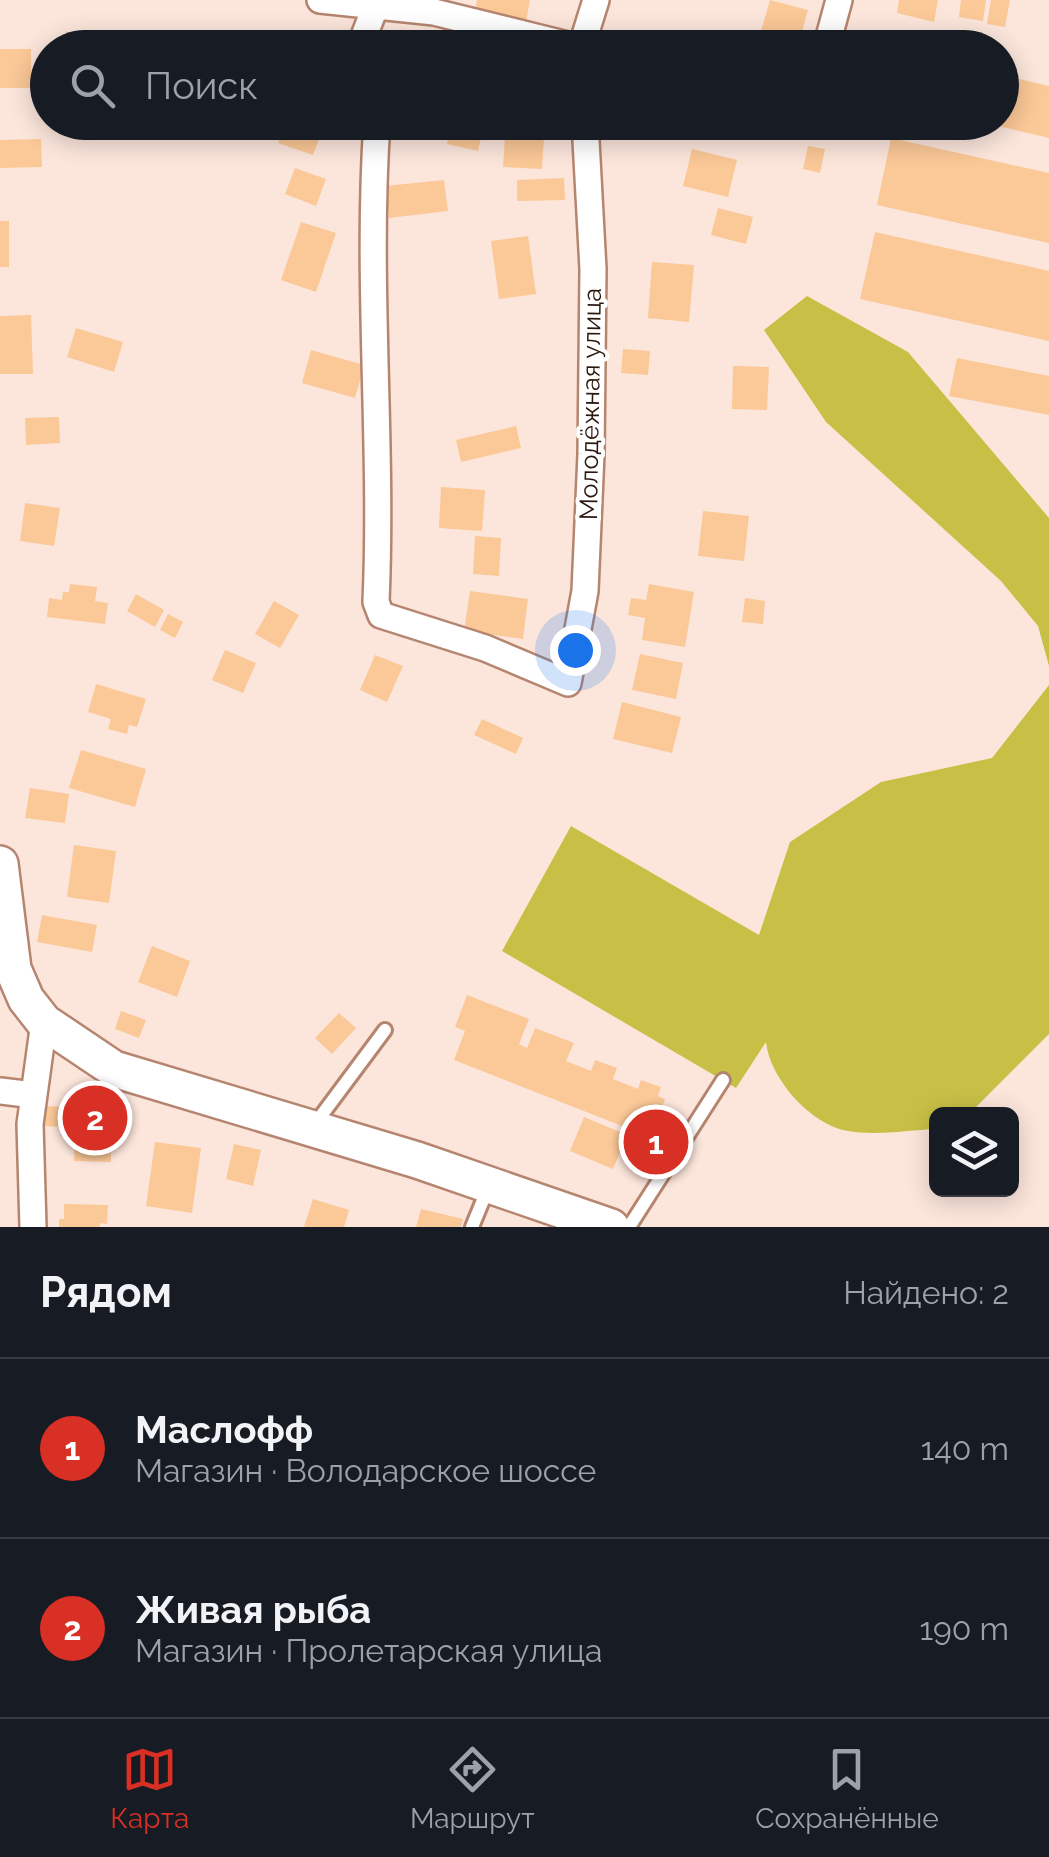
<!DOCTYPE html>
<html lang="ru">
<meta charset="utf-8">
<style>
body{margin:0;font-family:Raleway,sans-serif;background:#20242c;color:#f1f3f6}
.controls{position:absolute;right:30px;bottom:30px;display:grid;overflow:hidden;border-radius:15px;box-shadow:0 5px 25px #0003}
.controls button{width:90px;height:90px;display:grid;place-items:center;padding:0;border:0;border-bottom:2px solid #363941;background:#171b24;color:#f1f3f6;font:50px sans-serif}
.you{position:absolute;left:575px;top:650px;width:35px;height:35px;margin:-25px;border:8px solid #fff;border-radius:50%;background:#1a73e8;box-shadow:0 0 0 15px #1a73e833}
.badge{display:grid;place-items:center;width:65px;height:65px;border-radius:50%;background:#d93025;color:#fff;font-size:32px;font-weight:700}
.pin{position:absolute;translate:-50% -50%;border:5px solid #fff;box-shadow:0 2px 10px #0006}
.list{margin:0;padding:0;list-style:none}
h2{display:flex;justify-content:space-between;align-items:center;height:130px;margin:0;padding:0 40px;font-size:42px}
h2 small{font-size:32px;font-weight:400;color:#9ea1a6}
.list li{display:grid;grid-template-columns:65px 1fr auto;gap:30px;align-items:center;box-sizing:border-box;height:180px;padding:0 40px;border-top:2px solid #363941}
.list b{display:block;font-size:38px;white-space:nowrap}
.list p{margin:0;font-size:32px;white-space:nowrap;color:#9ea1a6}
.list em{font-size:32px;font-style:normal;color:#9ea1a6}
.icon{flex:none;width:55px;height:55px;fill:none;stroke:currentColor;stroke-width:2;stroke-linecap:round;stroke-linejoin:round}
.map{position:relative;flex:none;width:1049px;height:1227px;overflow:hidden}
.search{position:absolute;background:#171b24;box-shadow:0 5px 25px #0003;left:30px;right:30px;top:30px;height:110px;display:flex;align-items:center;gap:25px;box-sizing:border-box;padding:0 35px;border-radius:55px;color:#9ea1a6;font-size:38px}
.sheet{height:490px;background:#171b24}
nav{display:flex;justify-content:space-around;align-items:center;box-sizing:border-box;height:140px;border-top:2px solid #363941;background:#171b24;font-size:28px;color:#9ea1a6}
nav a{display:grid;justify-items:center;gap:5px}
nav .on{color:#d93025}
.map>svg:first-child{display:block}
</style>
<div class="map">
<svg width="1049" height="1227" viewBox="0 0 1049 1227">
<rect width="100%" height="100%" fill="#fce6dc"/>
<!-- green -->
<path fill="#c8c046" d="M807,296L908,352L1049,518V666L1038,626L1001,581L826,422L764,330Z
M1049,685V1034L969,1114H936V1129C909,1130 876,1136 848,1131C811,1125 770,1079 766,1042L736,1088L502,951L571,826L759,935L790,842L881,782L992,758Z"/>
<!-- building -->
<path fill="#fbc897" d="M477,0H530L526,22L475,11Z
M770,0L808,10L798,46L760,35Z
M899,0H938L934,22L897,13Z
M961,0H986L983,21L959,17Z
M991,0H1010L1005,27L987,24Z
M0,49H31V88H0Z
M1002,75L1049,86V138L990,124L1002,122Z
M285,122H317L312,137L319,139L313,155L278,143Z
M452,122H485L478,151L447,144Z
M506,122H545L542,169L503,167Z
M891,138L1049,173V243L877,205Z
M41,139L42,167L0,168V140Z
M808,146L825,149L820,173L803,169Z
M692,149L737,160L728,197L683,186Z
M295,168L326,179L316,206L285,194Z
M564,178L565,200L517,201V180Z
M444,180L448,211L389,218L385,186Z
M718,208L753,217L746,244L711,235Z
M0,221H9V267H0Z
M301,222L336,233L316,292L281,280Z
M875,232L1049,271V341L860,299Z
M528,236L536,294L499,299L491,241Z
M652,262L694,265L689,322L648,318Z
M31,315L33,374H0V316Z
M76,328L123,342L114,372L67,357Z
M623,349L650,351L648,375L621,373Z
M311,350L364,365L355,398L302,383Z
M957,358L1049,376V415L949,396Z
M733,366L769,367L767,410L732,409Z
M59,417L60,443L26,445L25,418Z
M516,426L521,448L461,462L456,440Z
M441,487L485,490L482,531L439,528Z
M25,503L60,508L54,546L20,541Z
M703,511L749,516L744,561L698,556Z
M475,536L501,538L499,576L473,574Z
M70,584L97,587L95,601L108,603L105,624L47,617L49,598L62,600L63,592H69Z
M649,584L694,592L685,647L642,640L645,618L628,615L631,598L646,600Z
M470,591L528,599L523,639L464,631Z
M136,594L164,610L155,627L127,611Z
M745,598L765,601L763,624L742,622Z
M274,601L299,615L280,648L255,634Z
M168,614L183,622L175,638L160,630Z
M225,650L256,663L243,693L212,680Z
M640,654L683,663L676,699L632,690Z
M375,655L403,666L387,702L360,690Z
M96,684L146,699L137,727L129,725L127,734L108,729L111,719L88,712Z
M622,702L681,717L672,753L613,739Z
M482,719L523,738L516,754L474,735Z
M81,750L146,769L135,807L69,788Z
M30,788L69,794L65,823L25,818Z
M74,845L116,851L109,903L67,897Z
M42,915L97,925L92,952L37,942Z
M152,946L190,961L177,997L138,982Z
M467,995L529,1019L519,1044L527,1048L535,1028L574,1043L566,1061L591,1071L595,1060L617,1068L613,1079L638,1089L641,1080L661,1087L658,1096L665,1099L650,1137L454,1060L465,1031L455,1027Z
M121,1011L146,1020L139,1038L115,1029Z
M339,1013L356,1028L332,1054L315,1038Z
M45,1106L109,1109L108,1129L44,1126Z
M584,1117L627,1135L613,1169L570,1151Z
M75,1137H111V1162L74,1161Z
M155,1142L201,1148L192,1213L146,1206Z
M234,1144L261,1150L253,1186L226,1179Z
M313,1199L349,1210L344,1227H304Z
M64,1204L108,1205L107,1224L100,1223V1227H59V1219H64Z
M421,1209L463,1219L461,1227H416Z"/>
<g fill="none" stroke-linecap="round" stroke-linejoin="round">
<defs>
<path id="service" d="M315,1124L385,1030
M472,1227L488,1188
M629,1227L723,1080"/>
<path id="minor" d="M320,0L434,12L580,48
M366,48L364,36L378,0
M581,48L596,0
M826,48L839,0
M377,122C366,282 383,442 376,602L381,615L485,648L568,683L585,591L591,454L593,269L585,122
M0,1091L34,1095
M33,1227L30,1124L44,1022"/>
<path id="secondary" d="M0,864L13,969L26,999L44,1022L114,1069L417,1160L611,1227"/>
</defs>
<!-- service casing -->
<use href="#service" stroke="#b6856f" stroke-width="18"/>
<!-- minor casing -->
<use href="#minor" stroke="#b6856f" stroke-width="30"/>
<!-- secondary casing -->
<use href="#secondary" stroke="#b6856f" stroke-width="40"/>
<!-- service -->
<use href="#service" stroke="#fff" stroke-width="12"/>
<!-- minor -->
<use href="#minor" stroke="#fff" stroke-width="25"/>
<!-- secondary -->
<use href="#secondary" stroke="#fff" stroke-width="35"/>
</g>
<g text-anchor="middle" dominant-baseline="central" stroke-width="8" stroke-linejoin="round" paint-order="stroke">
<!-- street labels -->
<g font-size="25" fill="#2a170f" stroke="#fff">
<text transform="translate(590 404) rotate(-89)">Молодёжная улица</text>
</g>
</g>
</svg>
<div class="controls">
<button><svg class="icon" aria-label="layers" viewBox="0 0 24 24"><path d="M12 4l9 5-9 5-9-5zM3 14l9 5 9-5"/></svg></button>
</div>
<div class="you"></div>
<div class="pin badge" style="left:656px;top:1142px">1</div>
<div class="pin badge" style="left:95px;top:1118px">2</div>
<div class="search"><svg class="icon" aria-label="search" viewBox="0 0 24 24"><circle cx="10" cy="10" r="6"/><path d="M15 15l6 6"/></svg>Поиск</div>
</div>
<section class="sheet">
<h2>Рядом<small>Найдено: 2</small></h2>
<ul class="list">
<li><span class="badge">1</span><div><b>Маслофф</b><p>Магазин · Володарское шоссе</p></div><em>140 m</em></li>
<li><span class="badge">2</span><div><b>Живая рыба</b><p>Магазин · Пролетарская улица</p></div><em>190 m</em></li>
</ul>
</section>
<nav>
<a class="on"><svg class="icon" aria-label="map" viewBox="0 0 24 24"><path d="M3 6l6-2 6 2 6-2v14l-6 2-6-2-6 2zM9 4v14M15 6v14"/></svg>Карта</a>
<a><svg class="icon" aria-label="directions" viewBox="0 0 24 24"><path d="M12 3l9 9-9 9-9-9zM9 14v-3h6M13 9l2 2-2 2"/></svg>Маршрут</a>
<a><svg class="icon" aria-label="saved" viewBox="0 0 24 24"><path d="M7 4h10v16l-5-4-5 4z"/></svg>Сохранённые</a>
</nav>
